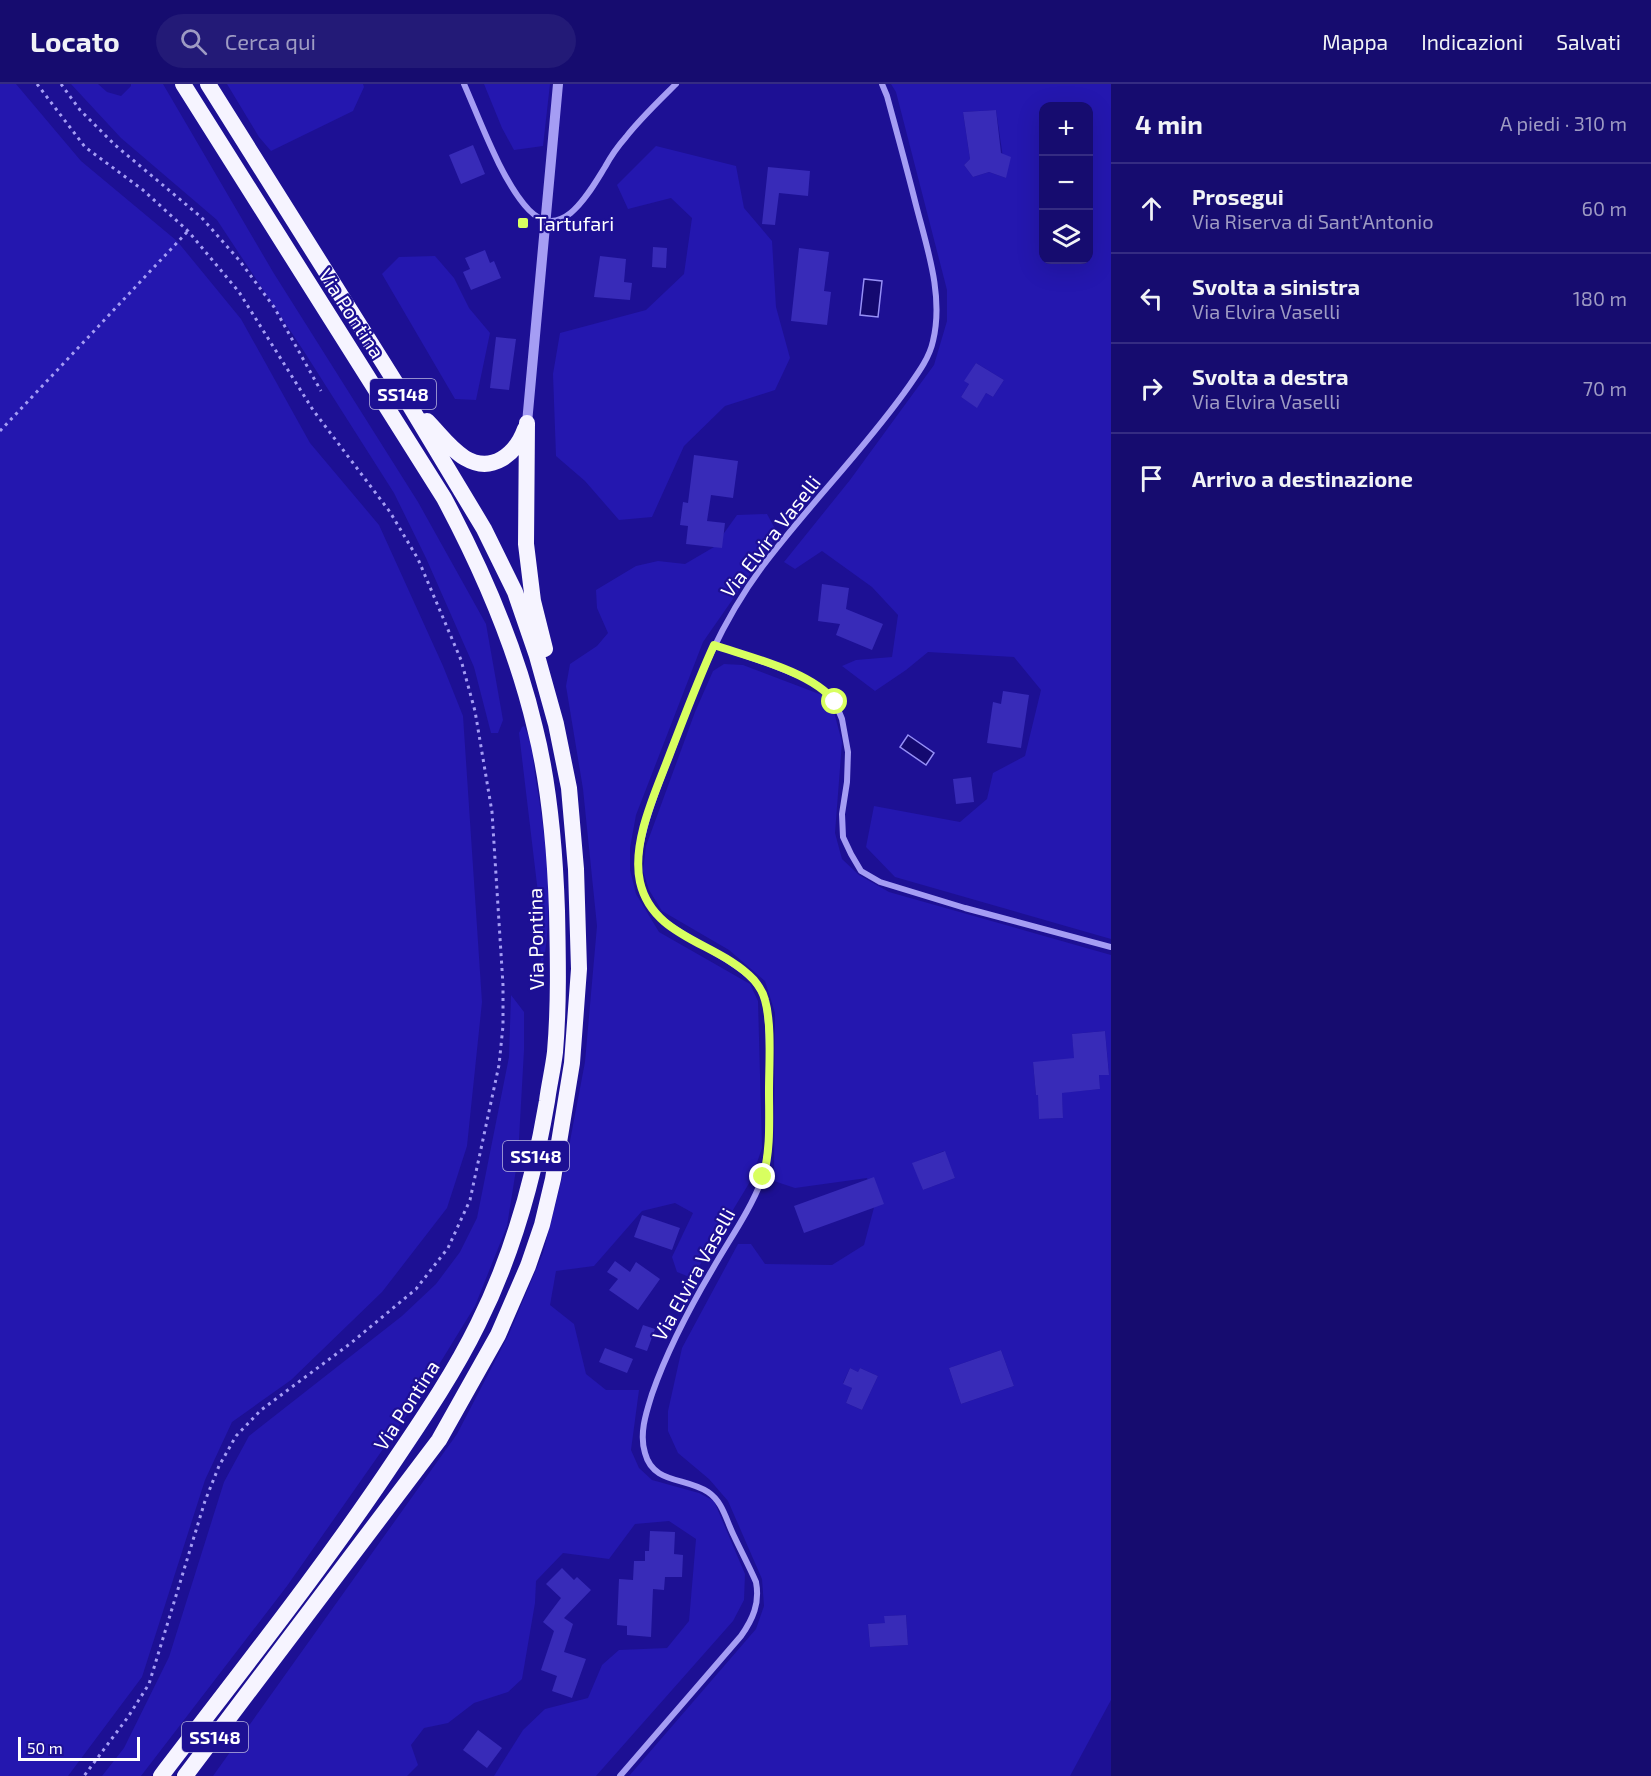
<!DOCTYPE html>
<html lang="it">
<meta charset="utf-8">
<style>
body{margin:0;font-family:"Exo 2",sans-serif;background:#231a77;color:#f1f3f6}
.controls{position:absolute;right:18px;top:18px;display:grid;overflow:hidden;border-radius:12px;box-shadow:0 6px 24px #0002}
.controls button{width:54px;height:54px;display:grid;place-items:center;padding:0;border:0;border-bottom:2px solid #352c82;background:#160c6f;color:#f1f3f6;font:30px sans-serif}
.scale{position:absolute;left:18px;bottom:15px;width:122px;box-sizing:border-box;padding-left:6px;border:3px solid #fff;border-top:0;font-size:16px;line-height:21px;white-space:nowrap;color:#fff;-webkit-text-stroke:4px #1d1094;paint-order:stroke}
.stop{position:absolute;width:18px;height:18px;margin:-14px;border:4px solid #d8ff60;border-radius:50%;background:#fff}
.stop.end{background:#d8ff60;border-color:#fff;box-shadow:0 2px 6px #0008}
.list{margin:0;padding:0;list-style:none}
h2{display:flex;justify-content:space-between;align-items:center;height:78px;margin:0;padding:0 24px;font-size:26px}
h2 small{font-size:20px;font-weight:400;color:#9e9bc3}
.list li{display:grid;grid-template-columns:39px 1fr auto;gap:18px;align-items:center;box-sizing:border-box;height:90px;padding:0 24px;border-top:2px solid #352c82}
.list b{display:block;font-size:22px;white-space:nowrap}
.list p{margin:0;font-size:20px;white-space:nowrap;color:#9e9bc3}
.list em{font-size:20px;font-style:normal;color:#9e9bc3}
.icon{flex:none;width:33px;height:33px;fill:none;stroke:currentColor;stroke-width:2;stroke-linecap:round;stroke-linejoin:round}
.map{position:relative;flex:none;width:1111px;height:1692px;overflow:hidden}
header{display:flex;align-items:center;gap:36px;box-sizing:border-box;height:84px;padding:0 30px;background:#160c6f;border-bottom:2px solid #352c82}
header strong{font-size:28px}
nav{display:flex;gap:33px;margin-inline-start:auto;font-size:21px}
.search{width:420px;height:54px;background:#231a77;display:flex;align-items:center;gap:15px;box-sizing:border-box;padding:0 21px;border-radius:33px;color:#9e9bc3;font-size:22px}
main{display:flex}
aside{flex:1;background:#160c6f}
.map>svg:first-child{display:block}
</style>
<header>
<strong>Locato</strong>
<div class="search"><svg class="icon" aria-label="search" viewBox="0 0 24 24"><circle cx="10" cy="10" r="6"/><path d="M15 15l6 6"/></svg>Cerca qui</div>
<nav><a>Mappa</a><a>Indicazioni</a><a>Salvati</a></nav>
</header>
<main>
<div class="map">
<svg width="1111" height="1692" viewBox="0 0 1111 1692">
<rect width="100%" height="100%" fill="#1d1094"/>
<!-- green -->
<path fill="#2417af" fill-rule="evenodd" d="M0,0H16L81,77L177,157L241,235L310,359L379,441L443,582L463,632L482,918L467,1062L447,1124L382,1208L291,1296L232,1338L205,1396L142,1593L68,1692H0Z
M71,0H98L107,8L121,12L131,2V0H163L273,188L418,418L486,540L503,636L498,649H491L474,583L426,474L394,409L305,269L217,136L121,54Z
M227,0H363L364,3L353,27L271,67L259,53Z
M484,0H550L543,62L514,66L502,44Z
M891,0H1111V855L895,793L866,763L874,722L960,738L987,715L993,689L1025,672L1041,606L1014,573L928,568L906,586L875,607L842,582L856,576L892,573L898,531L872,503L822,467L795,485L784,478L850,396L934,281L947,237V206L896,8ZM1044,22H1088V176H1044ZM996,26L1006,94L989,88L973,93L964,81L970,75L963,28ZM976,279L1004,296L993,313L986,309L977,323L961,313L969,300L965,297Z
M656,62L736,82L744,124L772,157L776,223L790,274L775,306L725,322L684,362L652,433L619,436L585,397L556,372L553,290L560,249L646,226L684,190L692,134L671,114L628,125L617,101Z
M435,172L454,194L469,224L490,249L476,316L455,315L382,190L399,173Z
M767,430L778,450L703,558L636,731L630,764V786L636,810L659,848L750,900L758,917L762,1064L751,1096L692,1194L677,1188L672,1173L693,1129L675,1119L642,1127L594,1182L556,1187L550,1221L574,1240L586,1290L606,1306H639L631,1366L639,1384L652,1396L699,1409L714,1417L745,1490L744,1516L733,1537L596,1692H494L523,1646L545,1625L588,1614L602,1581L619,1566L667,1564L689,1537L696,1455L669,1437L635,1440L609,1475L563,1469L536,1497L535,1519L522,1595L508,1608L474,1619L448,1639L424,1644L411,1661L418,1681L407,1692H213L457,1350L509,1250L543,1169L566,1078L585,978L597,842L583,705L566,602L570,580L597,562L608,549L597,524L596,506L636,482L658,477L685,480L714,463L737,431Z
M724,580L743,581L822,611L834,628L842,658L835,749L842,775L859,791L889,808L1111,871V1616L1070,1692H629L756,1545L764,1522L762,1495L728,1417L709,1395L678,1369L668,1347V1327L682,1264L738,1160H751L765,1180L832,1181L864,1161L876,1116L867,1094L795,1104L774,1097L775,929L765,897L729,866L662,827L649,806L643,787L646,762L695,628L713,587ZM1105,947L1109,990L1099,991L1100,1005L1036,1011L1033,978L1075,980L1072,950ZM1062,1015L1063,1034L1039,1035V1016ZM944,1067L955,1094L923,1106L913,1079ZM1001,1266L1014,1302L961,1320L949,1284ZM850,1284L858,1288L860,1284L878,1292L862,1326L846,1319L852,1304L843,1299ZM906,1531L908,1561L870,1563L868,1540L885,1539V1532Z
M524,642C532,656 533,676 535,691C544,744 552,798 547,852C546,862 545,874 541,883L539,834L540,826L519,649L522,643Z
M511,911L524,928V966L518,1073L507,1142L475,1222L416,1318L287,1502L141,1692H102L124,1664L169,1573L224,1398L249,1352L402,1232L436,1200L460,1168L477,1134L509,973Z"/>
<!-- water -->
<path fill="#140970" stroke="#968ff7" stroke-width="1.5" d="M864,195L882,197L878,233L860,231Z
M908,651L934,669L926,681L900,663Z"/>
<!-- building -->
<path fill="#382bb8" d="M996,26L1001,69L1011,73L1006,94L989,88L973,93L964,81L970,75L963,28Z
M473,61L485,90L461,100L449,71Z
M768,83L810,87L808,112L779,109L775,141L762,140Z
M653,163L667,164L666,184L652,183Z
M799,164L829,168L824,207L831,208L827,241L791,237Z
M485,166L490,179L494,177L501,194L471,206L463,188L470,185L465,174Z
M600,172L626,175L624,198L632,199L630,216L594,213Z
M496,253L516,255L509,306L490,304Z
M976,279L1004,296L993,313L986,309L977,324L961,313L969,300L964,297Z
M694,371L738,377L733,414L711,411L707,437L725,439L722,464L686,460L688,442L680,441L683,418L688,419Z
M822,500L849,504L846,525L883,540L872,566L836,551L840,540L818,537Z
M1003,607L1029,611L1021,664L987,659L993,618L1001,620Z
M971,693L974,718L956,720L953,695Z
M1105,947L1109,991H1099L1100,1005L1062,1009L1063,1034L1039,1035L1038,1011H1036L1033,978L1074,974L1072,950Z
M945,1067L955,1094L923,1106L912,1079Z
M874,1093L884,1120L804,1149L794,1122Z
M642,1131L680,1144L672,1166L634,1153Z
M615,1177L630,1188L636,1178L660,1195L638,1226L609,1206L618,1195L607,1188Z
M643,1241L655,1245L647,1267L635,1263Z
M605,1264L633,1275L627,1289L599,1278Z
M1001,1266L1014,1302L961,1320L949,1284Z
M850,1284L858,1288L860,1284L878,1292L862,1326L846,1319L852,1304L843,1300Z
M650,1447L675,1448L674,1470L683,1471L682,1493H665L664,1506L653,1505L651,1553L627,1551V1542L617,1541L619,1495L633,1496L634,1477H645V1467H649Z
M562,1484L574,1496L577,1493L591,1506L564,1534L573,1540L564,1568L586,1575L572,1614L552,1607L557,1592L541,1586L554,1547L543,1538L561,1514L546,1500Z
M906,1531L908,1561L870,1563L868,1540L885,1539L884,1532Z
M478,1646L502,1664L487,1684L463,1666Z"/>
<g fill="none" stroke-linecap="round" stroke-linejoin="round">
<!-- path -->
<path stroke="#a59df4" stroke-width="3" stroke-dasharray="3 4.5" stroke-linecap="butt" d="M37,0L85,63L143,106L188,147L239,208L313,326L390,428L418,475L461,576L475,627L492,728L503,901V942L499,981L470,1116L448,1164L416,1205L351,1259L261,1326L236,1352L219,1382L205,1417L149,1600L128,1633L84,1692
M61,0L80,26L115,61L201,133L239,176L274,223L321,307
M0,347L188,147"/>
<!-- minor -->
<path stroke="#a59df4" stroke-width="6" d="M464,0C480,36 502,98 529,126C562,160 590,107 605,83C611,72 618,62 626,53C641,34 659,17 676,0
M714,561L767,579L807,595L824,606L835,618L842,635L848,668L847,698L842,730L843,753L851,770L861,787L880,798L965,824L1111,863
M620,1692L741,1552C753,1535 760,1519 756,1498C749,1482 741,1467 734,1452C726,1436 723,1418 708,1408C685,1393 653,1400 645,1369C639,1350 646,1329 652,1310C667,1267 689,1225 712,1186C729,1156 750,1127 762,1095C770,1074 768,1049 769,1027C769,998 770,969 768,940C767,929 767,917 761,907C754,894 742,886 730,878C675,842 622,832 643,750C650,720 663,690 674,661C698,596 720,540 762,483C807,423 860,370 904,309C915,293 929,276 933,257C944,212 927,164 916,121C907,85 897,49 887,12L882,0"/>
<!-- tertiary -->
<path stroke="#a59df4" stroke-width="10" d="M527,339L558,0"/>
<!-- trunk -->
<path stroke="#f6f4ff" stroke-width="16" d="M427,337C439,349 450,365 465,374C492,390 516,370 525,345
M527,339L526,460L533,517L545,565
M161,1692C241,1587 324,1483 397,1373C426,1330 455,1287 478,1240C513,1170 534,1094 547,1017C549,1001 553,985 555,968C559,921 558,874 557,827C555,766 550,703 535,644C516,563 483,487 444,414L183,0
M185,1692L439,1356L498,1251L528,1182L542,1141L553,1095L572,979L579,885L576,785L569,704L556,640L537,572L515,508L484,445L404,312L208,0"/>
</g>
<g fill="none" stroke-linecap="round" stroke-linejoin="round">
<!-- route -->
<path stroke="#d8ff60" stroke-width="8" d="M763,1093C771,1065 769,1035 769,1007C769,980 772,941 765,916C763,908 759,902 754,896C719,858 653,855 640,798C631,757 657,705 671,667C685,631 698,596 714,561C749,573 813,588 835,618"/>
</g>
<!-- markers -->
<rect fill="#d8ff60" stroke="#1d1094" stroke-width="2" x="517" y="133" width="12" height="12" rx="3"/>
<g text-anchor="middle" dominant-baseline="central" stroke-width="4.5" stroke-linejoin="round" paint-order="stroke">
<!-- shield labels -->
<g fill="#1d1094" stroke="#bbb7df" stroke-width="1.5">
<rect x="370" y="295" width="66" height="30" rx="4.5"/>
<rect x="503" y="1057" width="66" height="30" rx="4.5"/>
<rect x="182" y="1638" width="66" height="30" rx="4.5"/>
</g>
<g font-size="18" font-weight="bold" fill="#fff">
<text x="403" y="310">SS148</text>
<text x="536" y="1072">SS148</text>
<text x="215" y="1653">SS148</text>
</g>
<!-- poi labels -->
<g font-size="20" fill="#fff" stroke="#1d1094" text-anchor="start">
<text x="535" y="139">Tartufari</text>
</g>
<!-- street labels -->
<g font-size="20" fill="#fff" stroke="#1d1094">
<text transform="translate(352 229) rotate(57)">Via Pontina</text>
<text transform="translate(770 452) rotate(-52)">Via Elvira Vaselli</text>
<text transform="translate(535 855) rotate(-91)">Via Pontina</text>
<text transform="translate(693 1190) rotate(-61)">Via Elvira Vaselli</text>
<text transform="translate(406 1321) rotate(-57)">Via Pontina</text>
</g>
</g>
</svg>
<div class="controls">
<button>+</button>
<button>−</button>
<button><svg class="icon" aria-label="layers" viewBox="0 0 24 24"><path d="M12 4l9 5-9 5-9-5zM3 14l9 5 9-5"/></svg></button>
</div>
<div class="scale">50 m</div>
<div class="stop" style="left:835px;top:618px"></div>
<div class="stop end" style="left:763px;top:1093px"></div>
</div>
<aside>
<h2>4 min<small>A piedi · 310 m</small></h2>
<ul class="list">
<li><svg class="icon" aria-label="ahead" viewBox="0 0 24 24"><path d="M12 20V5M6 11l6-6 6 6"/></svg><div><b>Prosegui</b><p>Via Riserva di Sant'Antonio</p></div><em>60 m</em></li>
<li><svg class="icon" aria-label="left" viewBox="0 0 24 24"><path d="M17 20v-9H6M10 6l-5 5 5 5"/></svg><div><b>Svolta a sinistra</b><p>Via Elvira Vaselli</p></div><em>180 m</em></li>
<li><svg class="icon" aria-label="right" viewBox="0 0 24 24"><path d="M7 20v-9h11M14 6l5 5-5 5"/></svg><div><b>Svolta a destra</b><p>Via Elvira Vaselli</p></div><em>70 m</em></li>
<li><svg class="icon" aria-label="arrive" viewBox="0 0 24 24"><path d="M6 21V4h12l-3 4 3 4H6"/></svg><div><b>Arrivo a destinazione</b></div></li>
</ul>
</aside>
</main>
